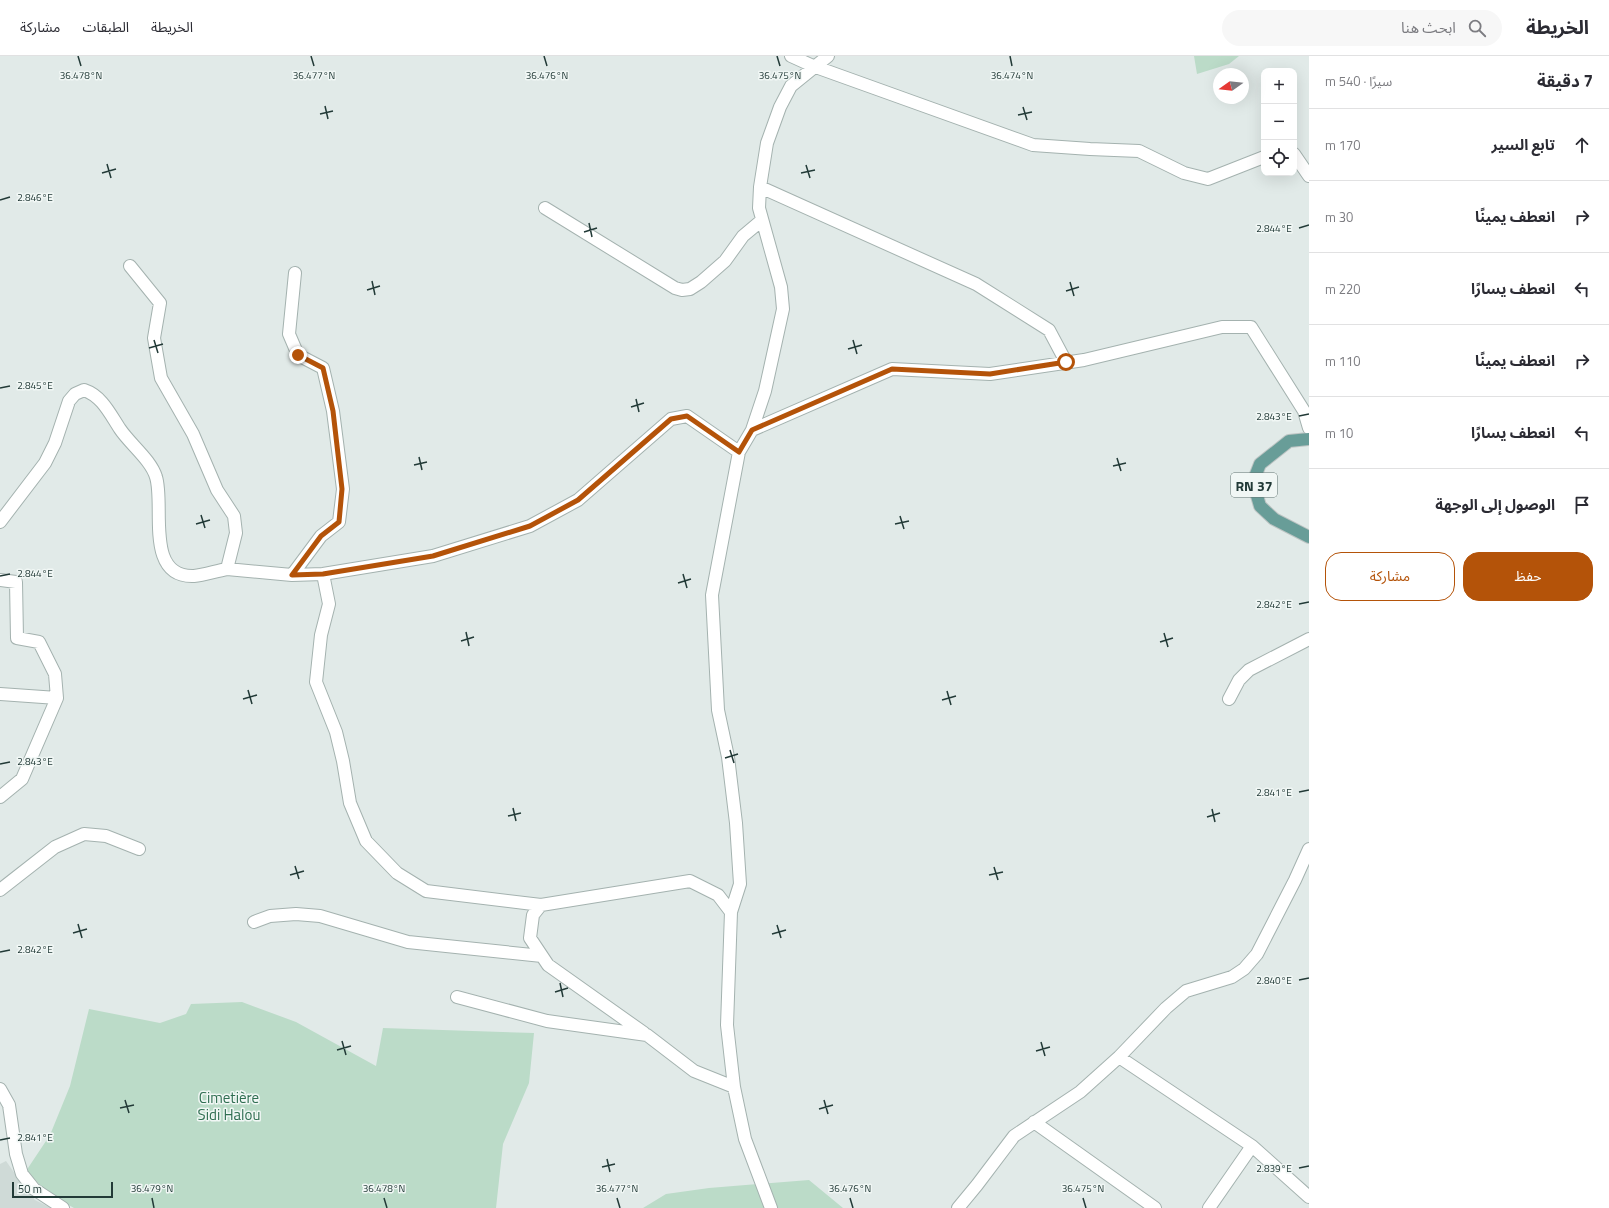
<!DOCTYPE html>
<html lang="ar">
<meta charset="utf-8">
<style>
body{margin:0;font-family:"Titillium Web","Noto Sans Arabic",sans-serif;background:#f7f7f7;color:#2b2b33;direction:rtl}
.controls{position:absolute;right:12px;top:12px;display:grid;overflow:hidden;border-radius:8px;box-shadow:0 4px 16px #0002}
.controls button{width:36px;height:36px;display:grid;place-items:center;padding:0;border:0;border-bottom:1px solid #e1e1e2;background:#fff;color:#2b2b33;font:20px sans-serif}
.compass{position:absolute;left:1213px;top:12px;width:36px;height:36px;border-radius:50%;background:#fff;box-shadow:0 4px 16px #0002;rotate:255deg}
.scale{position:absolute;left:12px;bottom:10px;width:101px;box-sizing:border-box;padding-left:4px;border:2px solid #223a37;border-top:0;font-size:11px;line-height:14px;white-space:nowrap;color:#223a37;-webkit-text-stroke:3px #f1f7f5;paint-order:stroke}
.stop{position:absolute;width:12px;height:12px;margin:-9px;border:3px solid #b45309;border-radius:50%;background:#fff}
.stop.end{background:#b45309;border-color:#fff;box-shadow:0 1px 4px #0008}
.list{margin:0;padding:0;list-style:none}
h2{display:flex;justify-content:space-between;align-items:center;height:52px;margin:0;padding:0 16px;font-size:17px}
h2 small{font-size:13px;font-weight:400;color:#7c7c81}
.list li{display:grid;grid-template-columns:26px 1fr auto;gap:12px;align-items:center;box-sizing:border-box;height:72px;padding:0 16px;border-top:1px solid #e1e1e2}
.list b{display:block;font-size:15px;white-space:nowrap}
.list em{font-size:13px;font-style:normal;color:#7c7c81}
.actions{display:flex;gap:8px;padding:12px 16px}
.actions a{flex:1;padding:9px 0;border:1px solid #b45309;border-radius:16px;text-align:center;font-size:14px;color:#b45309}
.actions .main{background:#b45309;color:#fff}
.icon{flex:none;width:22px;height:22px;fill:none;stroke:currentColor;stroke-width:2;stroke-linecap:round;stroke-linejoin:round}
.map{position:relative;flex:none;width:1309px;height:1152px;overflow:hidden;direction:ltr}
header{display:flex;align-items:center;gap:24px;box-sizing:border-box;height:56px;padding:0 20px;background:#fff;border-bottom:1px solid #e1e1e2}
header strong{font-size:19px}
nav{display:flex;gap:22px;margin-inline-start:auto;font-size:14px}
.search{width:280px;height:36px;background:#f7f7f7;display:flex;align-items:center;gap:10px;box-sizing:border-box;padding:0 14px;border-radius:22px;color:#7c7c81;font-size:15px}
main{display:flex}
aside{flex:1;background:#fff}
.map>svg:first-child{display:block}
</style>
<header>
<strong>الخريطة</strong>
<div class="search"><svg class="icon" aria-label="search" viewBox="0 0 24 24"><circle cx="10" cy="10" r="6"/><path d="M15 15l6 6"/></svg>ابحث هنا</div>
<nav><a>الخريطة</a><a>الطبقات</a><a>مشاركة</a></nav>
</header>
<main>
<aside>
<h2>7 دقيقة<small>سيرًا · 540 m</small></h2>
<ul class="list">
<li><svg class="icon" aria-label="ahead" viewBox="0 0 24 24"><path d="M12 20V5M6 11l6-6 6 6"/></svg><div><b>تابع السير</b></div><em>170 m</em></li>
<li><svg class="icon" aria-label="right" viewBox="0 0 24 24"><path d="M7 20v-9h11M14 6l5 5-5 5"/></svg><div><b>انعطف يمينًا</b></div><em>30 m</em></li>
<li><svg class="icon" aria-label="left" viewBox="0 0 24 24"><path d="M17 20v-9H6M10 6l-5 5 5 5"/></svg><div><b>انعطف يسارًا</b></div><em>220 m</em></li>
<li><svg class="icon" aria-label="right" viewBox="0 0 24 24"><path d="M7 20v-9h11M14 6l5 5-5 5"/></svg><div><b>انعطف يمينًا</b></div><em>110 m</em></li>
<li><svg class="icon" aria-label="left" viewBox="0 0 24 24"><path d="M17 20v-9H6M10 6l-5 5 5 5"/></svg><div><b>انعطف يسارًا</b></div><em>10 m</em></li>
<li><svg class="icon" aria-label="arrive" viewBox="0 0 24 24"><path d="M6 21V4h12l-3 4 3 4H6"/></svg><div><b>الوصول إلى الوجهة</b></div></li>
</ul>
<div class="actions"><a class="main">حفظ</a><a>مشاركة</a></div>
</aside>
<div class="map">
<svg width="1309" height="1152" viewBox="0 0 1309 1152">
<rect width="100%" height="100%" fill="#e1eae8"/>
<!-- built -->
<path fill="#cfdad7" d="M6,1105L20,1125L35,1144L51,1152H0V1108Z"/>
<!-- green -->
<path fill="#bbdbc8" d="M1194,0H1239L1229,8L1197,18Z
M242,946L296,966L376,1010L383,972L534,977L529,1027L503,1088L496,1152H74L49,1138L26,1115L50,1079L70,1030L89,953L160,967L186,958L191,948Z
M809,1124L843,1152H643L666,1138L709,1132Z"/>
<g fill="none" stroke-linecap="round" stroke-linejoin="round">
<defs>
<path id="street" d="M791,0L813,10L1033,89L1090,93L1139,95L1184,117L1208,123L1264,101
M1294,98L1309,120
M760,131L976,228L1049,274L1066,306
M545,152L675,232L682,234L690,233L701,226L725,205L743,180L762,164
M130,210L160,247L154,282L161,322L193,378L217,434L234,460L236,477L227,513L292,519L323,518L433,500L530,470L578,444L671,363L687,360L739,396
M752,374L892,313L990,318L1084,304L1222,271H1251L1304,355L1309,372
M0,466L45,407L55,387L69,345L75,338L84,334C102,340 110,358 120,373C130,388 151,404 156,421C165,449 144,522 194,520C204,519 216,515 227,513
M323,518L329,548L321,579L316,626L336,676L343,705L350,747L366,785L397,817L426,835L541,849L690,825L718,839L731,856
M292,519L321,480L339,466L343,433L333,355L323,312L298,299L289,278L295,217
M0,524L16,526L17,582L39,586L55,618L57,642L0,638
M1229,643L1239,624L1249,614L1309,583
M0,741L22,723L57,642
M0,834L55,791L84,778L106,780L139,793
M541,849L533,859L530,882L548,909L644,977
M254,866L270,860L296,858L320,860L408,886L542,900
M457,941L547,965L647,979L694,1015L734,1031
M1119,1001L1252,1090L1309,1141
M0,1033L9,1049L16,1098L22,1118L34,1133L63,1152
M1034,1066L1155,1152
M771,1152L745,1083L734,1031L727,969L731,856L740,828L736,767L728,701L718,654L712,539L739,396L752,374L765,335L783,253L781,231L759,152L760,131L767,87L780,51L791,30L828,0
M958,1152L977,1129L1014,1080L1080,1036L1119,1001L1166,952L1186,935L1232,921L1244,913L1257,898L1295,824L1309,793
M1209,1152L1252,1090"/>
<path id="primary" d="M1309,383L1289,385L1260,408L1253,426L1260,450L1274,463L1309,481"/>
</defs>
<!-- street casing -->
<use href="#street" stroke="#a4b2af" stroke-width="14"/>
<!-- primary casing -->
<use href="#primary" stroke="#bdc4c3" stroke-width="14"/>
<!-- street -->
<use href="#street" stroke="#fff" stroke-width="12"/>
<!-- primary -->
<use href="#primary" stroke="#689d98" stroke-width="12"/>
</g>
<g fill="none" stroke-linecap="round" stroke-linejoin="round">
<!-- route -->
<path stroke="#b45309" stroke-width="5" d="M298,299L323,312L333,355L342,433L339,466L321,480L292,519L323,518L433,500L530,470L578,444L671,363L687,360L739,396L752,374L892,313L990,318L1066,306"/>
</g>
<!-- ticks -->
<path fill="none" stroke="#223a37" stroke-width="1.5" d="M78,0L81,10M311,0L314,10M544,0L547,10M777,0L780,10M1010,0L1012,10M325,50L328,63M1023,51L1027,64M320,58L333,55M1018,59L1032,56M107,108L111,122M806,109L810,122M102,117L116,113M801,117L815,114M0,144L10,141M589,167L592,181M1299,172L1309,169M584,176L597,172M372,225L375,239M1070,226L1074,240M367,234L380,230M1066,235L1079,231M154,284L158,297M853,284L857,298M149,292L163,288M848,293L862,289M0,332L10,330M636,343L639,356M631,351L644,347M1299,360L1309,358M419,401L422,414M1117,402L1121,415M414,409L427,406M1113,410L1126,407M201,459L205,472M900,460L904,473M196,468L210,464M895,468L909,465M683,518L687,532M0,520L10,518M678,527L691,523M1299,548L1309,546M466,576L469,590M1164,577L1168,591M461,585L474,581M1160,586L1173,582M248,634L252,648M947,635L951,649M243,643L257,639M942,644L956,640M730,694L734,707M725,702L738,698M0,708L10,706M1299,736L1309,734M513,752L516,765M1212,753L1215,766M508,760L521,757M1207,761L1220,757M295,810L299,823M994,811L998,824M290,819L304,815M989,819L1003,816M78,868L82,882M777,869L781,882M73,877L87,873M772,878L786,874M0,896L10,894M1299,924L1309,922M560,927L563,941M555,936L568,932M342,985L346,999M1041,986L1045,1000M337,994L351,990M1036,995L1050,991M125,1044L129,1057M824,1044L828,1058M120,1052L134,1049M819,1053L833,1049M0,1084L10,1082M607,1103L610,1116M602,1111L615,1108M1299,1112L1309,1110M152,1142L154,1152M384,1142L387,1152M617,1142L620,1152M850,1142L853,1152M1083,1142L1086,1152"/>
<g text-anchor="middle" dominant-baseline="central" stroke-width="3" stroke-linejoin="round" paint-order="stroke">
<!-- shield labels -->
<rect fill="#f1f7f5" stroke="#607370" stroke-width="1" x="1231" y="417" width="46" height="24" rx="3"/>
<g font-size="14" font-weight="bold" fill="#223a37">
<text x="1254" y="429">RN 37</text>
</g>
<!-- park labels -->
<g font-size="15" fill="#2f6e51" stroke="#f1f7f5">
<text x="229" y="1041">Cimetière<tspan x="229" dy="17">Sidi Halou</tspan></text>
</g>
</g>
<g font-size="10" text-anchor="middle" fill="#223a37" stroke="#f1f7f5" stroke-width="3" stroke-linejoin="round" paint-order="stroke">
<text x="1012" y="23">36.474°N</text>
<text x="81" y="23">36.478°N</text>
<text x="314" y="23">36.477°N</text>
<text x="547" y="23">36.476°N</text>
<text x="780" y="23">36.475°N</text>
<text x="35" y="145">2.846°E</text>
<text x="1274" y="176">2.844°E</text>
<text x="35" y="333">2.845°E</text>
<text x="1274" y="364">2.843°E</text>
<text x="35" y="521">2.844°E</text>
<text x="1274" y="552">2.842°E</text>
<text x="35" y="709">2.843°E</text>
<text x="1274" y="740">2.841°E</text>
<text x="35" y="897">2.842°E</text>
<text x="1274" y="928">2.840°E</text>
<text x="35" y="1085">2.841°E</text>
<text x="1274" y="1116">2.839°E</text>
<text x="152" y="1136">36.479°N</text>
<text x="384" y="1136">36.478°N</text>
<text x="617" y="1136">36.477°N</text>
<text x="850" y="1136">36.476°N</text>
<text x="1083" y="1136">36.475°N</text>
</g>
</svg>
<div class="controls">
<button>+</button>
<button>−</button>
<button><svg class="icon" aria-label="locate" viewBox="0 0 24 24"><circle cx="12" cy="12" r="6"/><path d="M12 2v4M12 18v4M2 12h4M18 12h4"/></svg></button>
</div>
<svg class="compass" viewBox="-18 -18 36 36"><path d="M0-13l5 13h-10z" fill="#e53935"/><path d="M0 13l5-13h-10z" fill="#7c7c81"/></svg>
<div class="scale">50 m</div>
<div class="stop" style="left:1066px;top:306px"></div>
<div class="stop end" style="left:298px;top:299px"></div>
</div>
</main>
